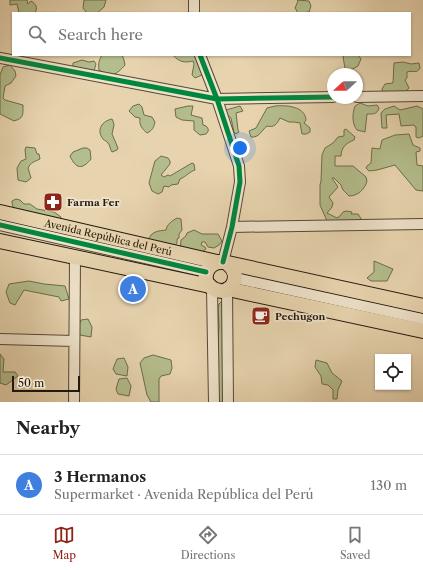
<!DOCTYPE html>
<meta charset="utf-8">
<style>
body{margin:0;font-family:"Libre Caslon Text",serif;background:#f2f2f2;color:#222}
.controls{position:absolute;right:12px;bottom:12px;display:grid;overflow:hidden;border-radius:0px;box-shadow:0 1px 3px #0004}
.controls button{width:36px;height:36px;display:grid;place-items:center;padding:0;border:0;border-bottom:1px solid #e0e0e0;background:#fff;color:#222;font:20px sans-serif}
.compass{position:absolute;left:327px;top:68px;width:36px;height:36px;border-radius:50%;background:#fff;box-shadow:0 1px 3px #0004;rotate:249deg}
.scale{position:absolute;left:12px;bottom:10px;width:68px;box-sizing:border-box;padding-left:4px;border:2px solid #241a0e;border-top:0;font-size:11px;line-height:14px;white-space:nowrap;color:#241a0e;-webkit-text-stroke:3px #efe3cb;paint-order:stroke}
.you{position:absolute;left:240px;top:148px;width:14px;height:14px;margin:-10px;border:3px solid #fff;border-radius:50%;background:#1a73e8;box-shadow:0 0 0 6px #1a73e833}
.badge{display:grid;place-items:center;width:26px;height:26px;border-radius:50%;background:#8f2418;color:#fff;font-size:13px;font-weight:700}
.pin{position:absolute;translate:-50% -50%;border:2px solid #fff;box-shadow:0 1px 4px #0006}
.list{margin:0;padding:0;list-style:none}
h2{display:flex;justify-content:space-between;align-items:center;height:52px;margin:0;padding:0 16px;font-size:17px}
h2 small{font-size:13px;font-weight:400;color:#767676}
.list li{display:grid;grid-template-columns:26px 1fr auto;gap:12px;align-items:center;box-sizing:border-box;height:60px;padding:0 16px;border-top:1px solid #e0e0e0}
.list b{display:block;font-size:15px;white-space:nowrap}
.list p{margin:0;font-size:13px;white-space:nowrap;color:#767676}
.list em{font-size:13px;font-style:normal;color:#767676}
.icon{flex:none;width:22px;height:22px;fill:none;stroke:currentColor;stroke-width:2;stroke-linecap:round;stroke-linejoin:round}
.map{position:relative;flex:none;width:423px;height:402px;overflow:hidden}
.search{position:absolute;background:#fff;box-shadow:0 1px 3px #0004;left:12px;right:12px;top:12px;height:44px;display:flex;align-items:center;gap:10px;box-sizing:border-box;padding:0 14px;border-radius:0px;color:#767676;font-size:15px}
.sheet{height:112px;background:#fff}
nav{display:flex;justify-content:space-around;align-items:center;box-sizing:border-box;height:56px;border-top:1px solid #e0e0e0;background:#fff;font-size:11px;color:#767676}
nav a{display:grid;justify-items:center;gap:2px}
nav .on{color:#8f2418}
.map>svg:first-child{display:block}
</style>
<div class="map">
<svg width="423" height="402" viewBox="0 0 423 402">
<rect width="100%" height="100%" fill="#e7d4af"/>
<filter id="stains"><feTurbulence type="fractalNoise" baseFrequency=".005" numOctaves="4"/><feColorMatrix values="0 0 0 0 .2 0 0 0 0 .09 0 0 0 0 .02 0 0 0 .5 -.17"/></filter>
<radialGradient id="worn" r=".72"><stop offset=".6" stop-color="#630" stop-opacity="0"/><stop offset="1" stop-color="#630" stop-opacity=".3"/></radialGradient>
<!-- green -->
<path fill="#b4bd8c" stroke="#6c6c4d" d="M10,0H27L28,4L31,1C36,4 38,7 35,13H19L17,4L10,5Z
M84,0H106L104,7L97,13H87L83,8Z
M297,0L309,1L311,6L309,12L298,13L295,8L298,1Z
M102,55H122L124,60L125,65C116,75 112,78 99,70C98,64 99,60 102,55Z
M173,55H199L204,73L202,75L195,78L192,75L194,64L193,61C184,63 179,62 173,55Z
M345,55H358L361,59L358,66L349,71L345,68L343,57Z
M82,60L89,62L94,61L96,64L94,71L73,69V63Z
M403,62L411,64L419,63L420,68C417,74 413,70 407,72V78L405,80L409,88L405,92L383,93L382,89L385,84L393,83L394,63Z
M10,65L15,71L16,76L11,83L5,86L3,98L5,100L23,105C23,115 24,118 14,121L0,114V75L3,67Z
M360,103L368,106L377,105L379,108C377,115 372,114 367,114L365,132L357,130C352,124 352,114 355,106Z
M139,104L142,107L144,115L152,117L155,122C154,127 152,131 147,133C142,129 139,125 140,118L135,117L129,111L133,106Z
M188,106H193L191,115L202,118L203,125L206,126C209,129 209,131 206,134L200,135L194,130V121L182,120L176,117L175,109Z
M240,106L243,111L236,113L238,130L239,132L236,134L234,132L231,118L226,114V110Z
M275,106C286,105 305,106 306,120L304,123L310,128V132L306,134H302L300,123L294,122H289L280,118C277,124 274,128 267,126C261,131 259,138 251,137L249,131L256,128L267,108Z
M394,106L400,110L417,106L423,109V136L419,138L416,137V127L413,125L401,126L399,114L386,115L387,128H382L381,113L385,109Z
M112,119L113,121L114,125L112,134L118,148L117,150L112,152C110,149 110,145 108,143C107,141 105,141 103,139C96,130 102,121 112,119Z
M346,129L355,137L354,140C346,143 341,148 341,156H335V166H353L366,177L367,181C365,189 358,196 349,196L343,190L341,185L334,178H332L338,187L329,197L333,203L332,207L327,213L337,218L340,216L343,212L346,211L352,212L351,214H358L362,220L361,224L328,223L320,205V185L321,181L322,155L325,148L333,143L338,137L344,136V130Z
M409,134L413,145L420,148V151L416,152L417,165L423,166V191L416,190L395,165L377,170L369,171L366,168L367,166L371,163L372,148L380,149L382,140L395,135Z
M26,147L35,148L37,154H39L40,159C34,162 31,162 28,168L31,178L26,182L18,180L17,168L21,161L26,159L25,150Z
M83,148H87L90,150L91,159C82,170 76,169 70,156L73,152Z
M161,156L168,158L170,161V164L161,175L164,177L168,175L170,176L192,163L194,164L195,170C189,172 187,176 180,179L178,184L171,185L169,187L164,186L162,192L158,194L152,191L149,183L153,168L155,161Z
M16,199L20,200L24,204H30L37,209L54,212L61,217L60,221L23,225C20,216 12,211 12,201Z
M177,218L181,219L182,230L179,234V238L177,239V243L174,247L148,241C151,231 158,231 166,230C167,224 172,221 177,218Z
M194,230L202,234H218L222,241L219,245L214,248L208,247L205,242H202L201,245L205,247L206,249L200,253L180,251L181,240L186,236L187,233Z
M374,261L393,269L387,281H371L367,278L374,272Z
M29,281L44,284L65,286L69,299L61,301L59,297L24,290L15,305L10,303L6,292L9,284Z
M222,301H225L228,402H215L219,325L218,308L219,304Z
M88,319L92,327L91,337L80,335L77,330L81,320Z
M0,354L4,359L3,372H15L18,376L6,385L0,383Z
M153,355L171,360L172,368L170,374L161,376L159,379V402H151L147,395L140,363L144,358Z
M124,358L128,367L127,376L116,374L113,369L117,359Z
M316,360L327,363L332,373L342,381L338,390L337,399H333V390L328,385L322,384L321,376L315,367Z
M127,378L131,386L129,396L118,394L116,389L119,379Z"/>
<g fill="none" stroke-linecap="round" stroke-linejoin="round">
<defs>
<path id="minor" d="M194,0V13
M200,55L217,99L239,166L240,182L232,227L223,262
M0,58L217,99L333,97
M357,97L423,96
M0,225L206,272
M232,227L423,224
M235,278L423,319
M212,288L214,402
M227,290L228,402
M0,339L74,341
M74,402L75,258"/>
<g id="highway">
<path id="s1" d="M0,212L217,262"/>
<path d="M0,241L210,286"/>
<path d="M228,264C243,275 231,298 214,289C199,282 206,261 223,262L423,306"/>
<path d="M228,289L423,331"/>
</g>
</defs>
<!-- minor casing -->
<use href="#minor" stroke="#554836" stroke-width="12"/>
<!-- highway casing -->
<use href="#highway" stroke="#241a0e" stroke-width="16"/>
<!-- minor -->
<use href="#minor" stroke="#efe3cb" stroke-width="10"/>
<!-- highway -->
<use href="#highway" stroke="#e7d4af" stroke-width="14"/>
<defs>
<path id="cycleway" d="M200,55L217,99L239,166L240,182L232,227L223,262
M0,58L217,99L333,97
M0,225L206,272"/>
</defs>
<!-- cycleway casing -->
<use href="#cycleway" stroke="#efe3cb" stroke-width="8"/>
<!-- cycleway -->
<use href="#cycleway" stroke="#00873e" stroke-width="5"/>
</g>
<!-- icons -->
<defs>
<symbol id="pharmacy-square" viewBox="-11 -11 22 22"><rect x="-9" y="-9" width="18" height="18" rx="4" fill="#8f2418" stroke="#efe3cb"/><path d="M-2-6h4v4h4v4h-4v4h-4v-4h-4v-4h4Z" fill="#fff"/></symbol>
<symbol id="cafe-square" viewBox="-11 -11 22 22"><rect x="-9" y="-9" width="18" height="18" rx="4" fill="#8f2418" stroke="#efe3cb"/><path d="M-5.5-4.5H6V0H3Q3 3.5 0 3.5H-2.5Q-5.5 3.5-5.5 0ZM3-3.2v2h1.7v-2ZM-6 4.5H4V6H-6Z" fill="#fff"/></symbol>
</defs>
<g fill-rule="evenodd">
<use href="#pharmacy-square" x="42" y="191" width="22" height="22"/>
<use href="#cafe-square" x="250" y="305" width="22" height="22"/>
</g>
<g text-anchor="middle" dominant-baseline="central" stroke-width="3.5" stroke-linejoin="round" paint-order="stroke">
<!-- poi labels -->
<g font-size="10" font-weight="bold" fill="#241a0e" stroke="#efe3cb" text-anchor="start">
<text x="67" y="202">Farma Fer</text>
<text x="275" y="316">Pechugon</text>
</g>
<!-- street labels -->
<g font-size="10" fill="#241a0e" stroke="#efe3cb">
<text stroke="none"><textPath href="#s1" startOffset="111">Avenida República del Perú</textPath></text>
</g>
</g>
<rect width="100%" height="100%" filter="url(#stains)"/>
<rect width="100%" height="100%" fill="url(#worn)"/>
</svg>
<div class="controls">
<button><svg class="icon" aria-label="locate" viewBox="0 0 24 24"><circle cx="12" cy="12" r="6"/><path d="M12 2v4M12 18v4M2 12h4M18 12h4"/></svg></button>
</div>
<svg class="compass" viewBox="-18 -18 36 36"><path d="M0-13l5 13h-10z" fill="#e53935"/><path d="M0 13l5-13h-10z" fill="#767676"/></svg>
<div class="scale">50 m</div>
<div class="you"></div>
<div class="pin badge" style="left:133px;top:289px;background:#3f7fe0">A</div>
<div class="search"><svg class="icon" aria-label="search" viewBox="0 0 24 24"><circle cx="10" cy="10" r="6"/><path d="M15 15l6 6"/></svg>Search here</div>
</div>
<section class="sheet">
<h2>Nearby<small></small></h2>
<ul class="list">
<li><span class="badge" style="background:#3f7fe0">A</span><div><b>3 Hermanos</b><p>Supermarket · Avenida República del Perú</p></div><em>130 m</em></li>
</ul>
</section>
<nav>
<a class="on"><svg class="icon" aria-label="map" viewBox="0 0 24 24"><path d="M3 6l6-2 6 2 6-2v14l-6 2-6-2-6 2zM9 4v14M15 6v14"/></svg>Map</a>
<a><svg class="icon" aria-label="directions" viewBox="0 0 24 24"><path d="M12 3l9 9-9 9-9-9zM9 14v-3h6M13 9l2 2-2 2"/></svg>Directions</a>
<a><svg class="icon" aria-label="saved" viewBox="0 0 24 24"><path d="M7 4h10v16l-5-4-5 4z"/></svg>Saved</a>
</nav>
